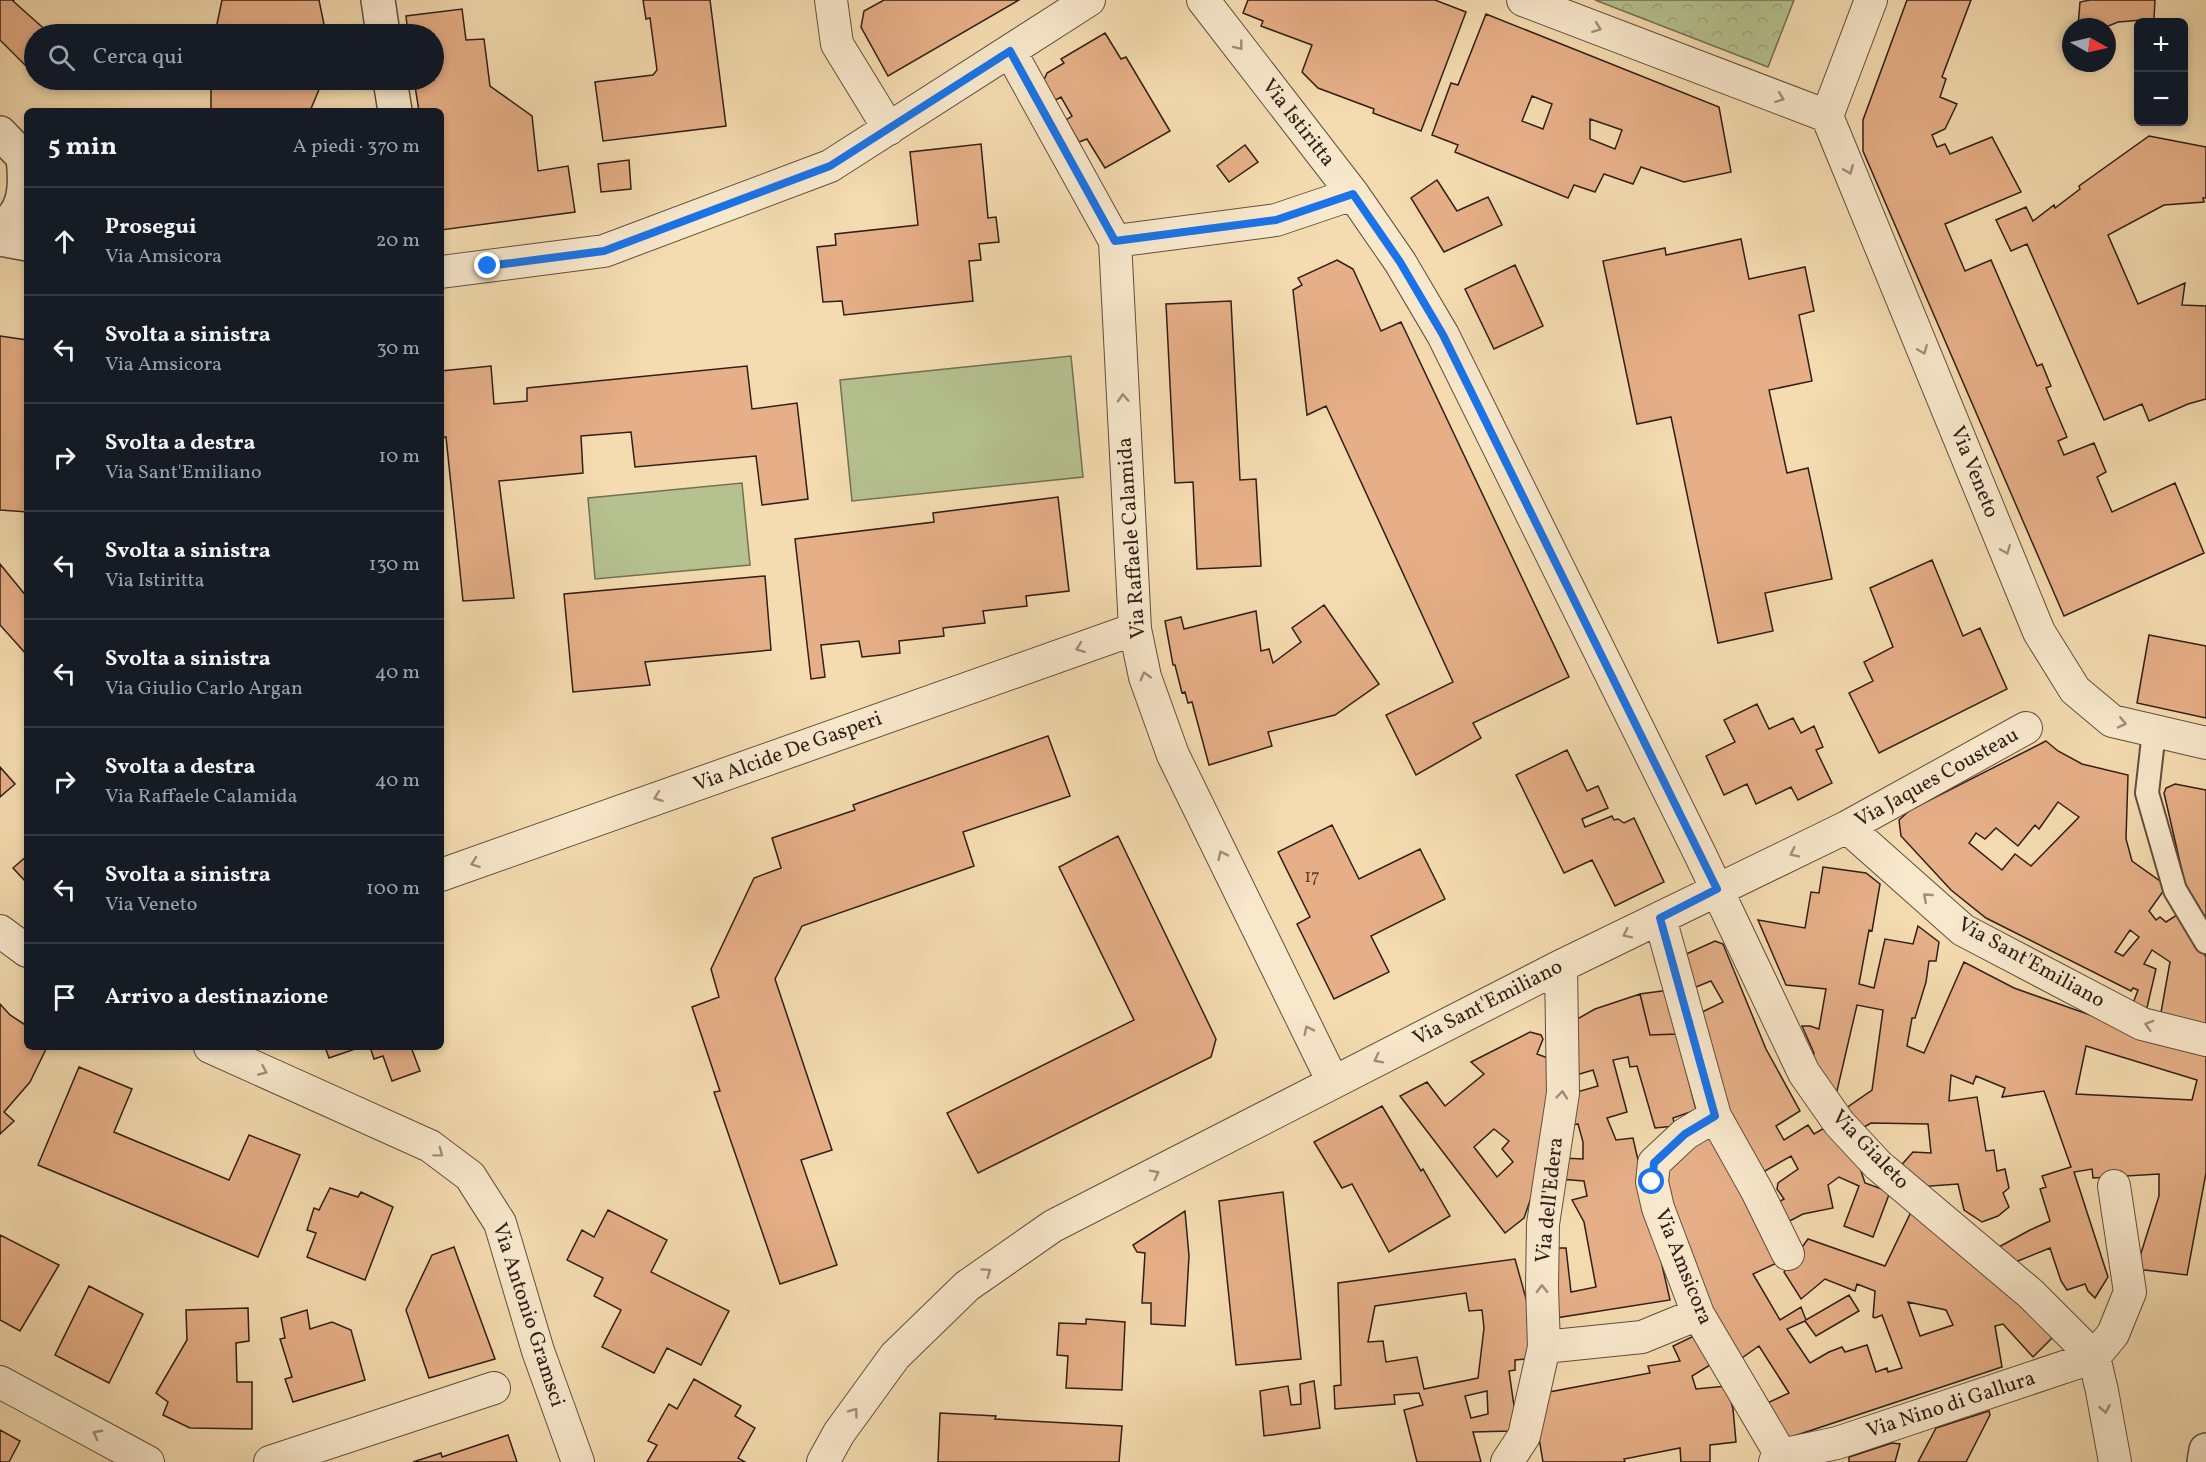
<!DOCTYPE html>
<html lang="it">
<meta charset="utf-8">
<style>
body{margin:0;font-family:Vollkorn,serif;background:#242831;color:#f1f3f6}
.controls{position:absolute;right:18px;top:18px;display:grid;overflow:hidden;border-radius:9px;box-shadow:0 3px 9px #0003}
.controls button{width:54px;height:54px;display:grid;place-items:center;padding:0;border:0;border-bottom:2px solid #363941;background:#171b24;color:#f1f3f6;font:30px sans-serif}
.compass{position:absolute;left:2062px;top:18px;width:54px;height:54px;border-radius:50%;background:#171b24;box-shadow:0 3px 9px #0003;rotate:98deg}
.stop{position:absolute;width:18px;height:18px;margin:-14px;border:4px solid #1a73e8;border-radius:50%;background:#fff}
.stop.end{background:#1a73e8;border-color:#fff;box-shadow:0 2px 6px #0008}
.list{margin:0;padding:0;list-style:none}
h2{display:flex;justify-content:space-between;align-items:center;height:78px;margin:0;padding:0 24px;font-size:26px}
h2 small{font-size:20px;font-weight:400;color:#9ea1a6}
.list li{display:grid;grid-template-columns:39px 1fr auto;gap:18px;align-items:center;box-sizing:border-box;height:108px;padding:0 24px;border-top:2px solid #363941}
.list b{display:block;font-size:22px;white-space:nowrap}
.list p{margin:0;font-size:20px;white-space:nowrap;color:#9ea1a6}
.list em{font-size:20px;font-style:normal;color:#9ea1a6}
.icon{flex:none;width:33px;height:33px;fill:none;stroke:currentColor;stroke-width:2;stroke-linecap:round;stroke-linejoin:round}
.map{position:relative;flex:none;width:2206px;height:1462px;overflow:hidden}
.search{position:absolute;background:#171b24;box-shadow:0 3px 9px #0003;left:24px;top:24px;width:420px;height:66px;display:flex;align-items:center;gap:15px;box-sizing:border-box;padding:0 21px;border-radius:33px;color:#9ea1a6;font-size:22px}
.panel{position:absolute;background:#171b24;box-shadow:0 3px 9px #0003;left:24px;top:108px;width:420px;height:942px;border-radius:9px}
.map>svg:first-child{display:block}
</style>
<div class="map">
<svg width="2206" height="1462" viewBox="0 0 2206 1462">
<defs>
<pattern id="park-crowns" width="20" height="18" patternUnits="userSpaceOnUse" patternTransform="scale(1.5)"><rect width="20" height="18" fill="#b5c290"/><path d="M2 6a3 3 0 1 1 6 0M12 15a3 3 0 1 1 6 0" fill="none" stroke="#9ca67b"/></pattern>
</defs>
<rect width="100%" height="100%" fill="#f4dcb0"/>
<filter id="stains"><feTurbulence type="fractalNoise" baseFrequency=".00333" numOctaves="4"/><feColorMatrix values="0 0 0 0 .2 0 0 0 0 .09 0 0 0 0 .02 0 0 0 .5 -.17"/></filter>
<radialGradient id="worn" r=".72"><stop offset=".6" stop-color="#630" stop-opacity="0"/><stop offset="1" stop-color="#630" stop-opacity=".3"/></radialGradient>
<!-- green -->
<path fill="#b5c290" stroke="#737054" stroke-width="1.5" d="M1071,356L1083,477L852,501L840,380Z
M742,483L750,565L595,579L588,498Z"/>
<!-- park -->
<path fill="url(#park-crowns)" stroke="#737054" stroke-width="1.5" d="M1595,0H1794L1768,67Z"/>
<!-- building -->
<path fill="#e6af87" stroke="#311f18" stroke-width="1.5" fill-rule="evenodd" d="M0,0H14L13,1L50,34H34V74L0,40Z
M222,0H319L326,34H206L217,24Z
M643,0H710L726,126L603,141L595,82L653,75L657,70L650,18L646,19Z
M884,0H1019L888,76L861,27L864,11Z
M1248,0H1435L1466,12L1421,131L1373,113L1374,109L1318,88L1302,72L1312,45L1261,26L1263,21L1243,13Z
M1907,0H1971L1942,77L1946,79L1940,97L1957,104L1945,129L1932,135L1937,147L1945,144L1950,154L1992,137L2021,192L1945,224L1965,271L1991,260L2037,366L2042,364L2051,386L2046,388L2067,437L2058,441L2064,455L2094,443L2106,472L2097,477L2112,512L2175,483L2204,553L2064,616L1863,151V120Z
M2090,0H2155L2154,19L2118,22L2106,27H2078L2080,2Z
M462,9L466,40L484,39L490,86L532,116L538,171L568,166L575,212L441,230V111H419L414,80H434V34H408L406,16Z
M1486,14L1719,107L1731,172L1684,182L1641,167L1633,184L1604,174L1595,192L1574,185L1568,198L1455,152L1458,145L1432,135L1451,83L1458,85ZM1532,96L1552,104L1543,129L1522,121ZM1590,119L1622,130L1615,149L1590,139Z
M1105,33L1121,59L1126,57L1170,131L1105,168L1087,139L1079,142L1066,120L1072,116L1061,97L1054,101L1044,80L1047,73L1064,63L1061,59Z
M211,80H323L310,111H211Z
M2149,136L2206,147V198H2203L2204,202L2164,205L2108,235L2138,304L2185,283L2182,305L2206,306V399L2188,404L2149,421L2142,404L2104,420L2027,244L2011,251L1996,220L2026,207L2033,221L2054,205L2055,208L2080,189L2079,186Z
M981,144L988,218L996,217L999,242L979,244L981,260L969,261L973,301L844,315L842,301L823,302L817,247L836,245L835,234L918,225L910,152Z
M1245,145L1258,162L1229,182L1217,166Z
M629,160L631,189L601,192L598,164Z
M1437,180L1457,211L1488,197L1502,225L1444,252L1411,198Z
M1741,239L1749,279L1805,267L1814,311L1799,315L1812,381L1769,390L1787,473L1808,468L1832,579L1765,593L1773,631L1718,643L1671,417L1637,424L1603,261L1665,248L1666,255Z
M1337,260L1353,269L1381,331L1401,322L1569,677L1473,723L1481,738L1416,775L1386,715L1453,682L1326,406L1307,415L1293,290L1302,285L1298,278Z
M1515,265L1543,326L1494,349L1465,289Z
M1231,301L1240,480L1256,479L1261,566L1197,569L1193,482L1175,483L1166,304Z
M0,336L27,340V512L0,510Z
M491,366L494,404L527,401V388L747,366L752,409L797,403L808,499L762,505L756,456L635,467L631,432L581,436L583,473L499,481L514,598L463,601L446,437L441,438V371Z
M1058,497L1069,591L1026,596L1027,606L983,611L985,623L943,628L944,636L899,641L900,653L862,657L859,641L821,645L825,677L811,679L795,539L934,522L933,513Z
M1932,560L1963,636L1980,628L2007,689L1879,753L1849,693L1873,681L1864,662L1893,647L1870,588Z
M0,564L27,597V655L0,625Z
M765,576L771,650L645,662L650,685L573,692L564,594Z
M1324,605L1379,684L1335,715L1268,732L1272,746L1209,765L1192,702L1188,703L1185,692L1182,693L1175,665H1173L1165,621L1181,617L1184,629L1256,611L1261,651L1269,649L1273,663L1301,642L1292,628Z
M2149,635L2206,646V718L2137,703Z
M1757,704L1769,729L1793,718L1801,733L1814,726L1823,747L1816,750L1832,783L1798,800L1791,787L1756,804L1747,784L1724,795L1706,756L1735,742L1724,720Z
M1048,736L1070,796L963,832L974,866L802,926L775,979L832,1150L801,1160L837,1265L780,1284L714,1092L720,1091L692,1007L719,997L711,969L754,878L781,868L772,838L855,810L853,805Z
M2046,741L2058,751L2082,764L2128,775L2126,839L2132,861L2167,886L2149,911L2156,920L2160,917L2166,922L2180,913L2206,957V1028L2160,1018L2170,962L2152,950L2144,964L2156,969L2146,1012L2132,1006L2138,990L2133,988L2131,991L1986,918L1951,890L1901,836L1899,820L1910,810ZM2058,802L2079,817L2031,866L2015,854L2002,870L1969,843L1976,833L1985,839L1996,828L2018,846L2035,825L2039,829ZM2130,930L2139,937L2123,956L2115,952Z
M1567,750L1587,791L1598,786L1608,808L1582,819L1585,827L1612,816L1614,820L1618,819L1624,823L1634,818L1664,882L1615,906L1592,860L1564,873L1516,775Z
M0,767L15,784L0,797Z
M2175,784L2206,790V923L2185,884L2164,793L2166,788Z
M1332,825L1359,879L1420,849L1445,899L1371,936L1389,972L1334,999L1297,924L1310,917L1278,852Z
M1118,836L1216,1039L1211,1057L978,1173L947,1113L1134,1020L1059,867Z
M27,856V883L13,868Z
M1823,867L1866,873L1880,884L1872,931L1869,930L1859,984L1874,988L1885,939L1913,944L1918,926L1939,942L1936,961H1929L1926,982L1915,1018H1912L1907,1046L1924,1053L1964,962L2014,988L2138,1032L2206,1051V1173L2187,1275L2136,1269L2159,1196V1174L2093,1178L2092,1169L2074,1172L2108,1277L2095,1298L2088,1291L2085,1284L2067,1290L2061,1281L2050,1248L2013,1263L1997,1248L2030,1230L2050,1221L2040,1189L2046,1187L2042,1176L2071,1167L2044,1091L2002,1097L2005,1088L1976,1076L1973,1084L1951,1075L1949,1101L1977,1097L1986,1151L1994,1150L1997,1171L2005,1169L2009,1188L2003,1193L2009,1207L1998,1216L1982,1222L1964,1210L1958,1184L1917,1187L1897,1170L1913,1152L1931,1153L1928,1124L1871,1123L1859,1130L1842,1111L1872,1090L1883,1010L1857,1005L1836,1095L1811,1071L1814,1053L1802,1026H1810L1819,1029L1826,989L1786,985L1758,920L1805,928L1811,892L1819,893ZM2086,1046L2197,1080L2192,1100L2076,1094Z
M1715,941L1723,944L1766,1049L1800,1111L1776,1126L1784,1140L1808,1125L1814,1134L1826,1127L1858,1162L1865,1183L1890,1192L1873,1237L1844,1226L1859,1186L1839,1177L1828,1185L1833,1208L1803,1214L1784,1224L1773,1205L1784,1199L1777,1189L1778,1183L1798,1169L1791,1156L1758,1175L1724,1102L1696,1015L1723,1002L1711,981L1691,989L1682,956Z
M1669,990L1677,1034L1650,1035L1640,994Z
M1640,994L1650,1035L1677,1034L1696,1110L1673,1118L1675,1126L1655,1128L1637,1066L1630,1067L1628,1057L1613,1060L1627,1112L1607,1118L1616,1140L1633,1138L1670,1300L1549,1319L1550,1248H1566L1571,1292L1596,1287L1584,1222L1572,1200L1587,1196L1584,1181L1559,1179L1562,1158L1583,1159V1142L1578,1124L1569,1126L1570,1094L1598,1086L1593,1070L1570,1077L1572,1022L1595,1009Z
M0,1004L10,1015L27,1026V1047H47L30,1082L4,1112L14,1121L0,1134Z
M1530,1032L1541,1035L1543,1039L1537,1054L1548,1058L1547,1111L1542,1166L1524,1218L1505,1233L1400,1096L1427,1082L1445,1106L1484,1074L1471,1062ZM1494,1129L1509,1141L1502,1149L1513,1162L1497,1177L1474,1147Z
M325,1047H361L329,1058Z
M370,1047H411L420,1071L392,1081L383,1056L374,1059Z
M79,1067L132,1089L114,1132L229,1180L249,1135L300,1155L258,1257L38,1165Z
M1382,1106L1421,1171L1423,1169L1450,1216L1389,1252L1352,1184L1342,1188L1314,1142Z
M1717,1128L1779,1262L1753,1274L1780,1320L1801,1307L1806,1320L1849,1295L1859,1311L1816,1336L1805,1321L1787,1329L1810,1363L1829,1352L1842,1347L1845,1352L1867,1345L1876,1372L1887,1368L1888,1372L1902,1368L1882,1315L1875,1318L1873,1317L1875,1291L1857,1284L1855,1291L1825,1279L1801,1299L1784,1272L1808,1239L1885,1266L1911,1212L2055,1335L2033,1357L2003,1324L1995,1326L2002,1367L1785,1439L1763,1405L1789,1393L1759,1346L1739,1360L1706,1307L1661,1182L1684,1148ZM1908,1302L1946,1310L1953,1325L1920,1336Z
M330,1188L358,1197L361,1192L393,1207L365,1280L307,1257L316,1233L307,1230L314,1208L319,1210Z
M1283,1192L1301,1359L1236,1365L1219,1201Z
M608,1210L667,1240L651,1272L729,1311L701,1365L667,1348L654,1373L602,1347L621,1310L594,1296L603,1278L567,1260L582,1230L594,1237Z
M1185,1211L1189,1256L1185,1326L1151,1324V1303H1142L1145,1253L1137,1252L1133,1245Z
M0,1235L59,1265L20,1331L0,1320Z
M454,1247L495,1359L429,1378L406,1310L432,1255Z
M1515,1259L1535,1331L1536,1358L1515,1360V1370L1509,1371L1515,1413L1511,1431L1473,1432L1481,1462H1417L1404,1410L1423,1405L1419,1393L1394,1395L1395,1404L1335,1409L1334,1386L1341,1385L1338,1283ZM1466,1293L1469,1311L1482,1310L1484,1328L1478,1378L1424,1389L1417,1357L1386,1362L1383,1341L1368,1342L1375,1306ZM1487,1391L1488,1414L1471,1418L1465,1396Z
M89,1286L143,1314L109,1383L55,1355Z
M248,1308L249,1341L236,1343L237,1382H252V1429L190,1428L163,1415L168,1402L156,1393L187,1340L186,1310Z
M307,1310L310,1329L332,1322L351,1330L365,1380L293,1402L285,1379L292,1377L280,1339L285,1338L281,1318Z
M1086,1319L1125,1322L1122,1390L1066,1388L1068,1356L1057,1355L1059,1323L1086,1324Z
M1698,1334L1715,1362L1692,1376L1696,1389L1727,1386L1733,1409L1736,1442L1710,1445V1462H1681L1680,1448L1624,1459L1625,1462H1543L1539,1438L1544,1393L1650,1373L1648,1366L1680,1361L1673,1346Z
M694,1379L741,1406L735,1416L755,1428L738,1458L745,1462H647L657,1445L648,1441L669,1404L677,1409Z
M1314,1381L1320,1428L1264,1436L1260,1391L1288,1386L1291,1405L1301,1404L1300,1384Z
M1989,1411L1990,1415L1966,1462H1918L1936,1428Z
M940,1413L996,1416L995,1419L1122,1426L1119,1462H938Z
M0,1430L20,1441L9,1462H0Z
M508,1435L517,1462H413L441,1453L442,1457Z
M1892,1443L1900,1444L1895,1462H1849V1457Z"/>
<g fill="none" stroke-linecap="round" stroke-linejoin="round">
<defs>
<path id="pedestrian" d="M2154,731L2147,793L2175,890L2206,942"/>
<path id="minor" d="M831,0L837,44L889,129
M1203,0L1353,194L1400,262L1443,335L1700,854L1804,1073L1839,1123L1878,1165L2031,1294L2094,1357L2102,1391L2115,1462
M1523,0L1827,116L1871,0
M1010,51L1115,241L1135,629L1145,677L1173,755L1333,1082
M1827,116L2039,632L2075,690L2112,721L2206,743
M1115,241L1276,220L1353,194
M441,272L604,251L830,166L1089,0
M1847,827L1963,930L2142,1024L2206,1040
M441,875L1135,629
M1660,918L1715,1116L1685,1134L1654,1163L1652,1182L1658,1208L1698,1314L1781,1455
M0,931L27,951
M210,1047L430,1146L470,1176L500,1223L538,1351L578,1462
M1715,1116L1757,1191L1788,1254
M1544,1347L1642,1337L1698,1314
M2094,1357L2113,1334L2130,1292L2114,1186
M0,1382L148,1462
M270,1462L494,1388
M823,1462L839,1433L895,1356L967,1286L1053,1226L1561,966L1847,827L2026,728
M1507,1462L1524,1436L1544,1347L1542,1287L1543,1224L1563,1093L1561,966
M1775,1462L1781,1455L1837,1443L2094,1357"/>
<path id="tertiary" d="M378,0L383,34
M390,80L395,111
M0,133L27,161
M0,228C27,213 26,183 23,157
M0,239L27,244
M2204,1462L2206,1450"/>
</defs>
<!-- pedestrian casing -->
<use href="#pedestrian" stroke="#624e3e" stroke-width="26"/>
<!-- minor casing -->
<use href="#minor" stroke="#624e3e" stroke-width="34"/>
<!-- tertiary casing -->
<use href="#tertiary" stroke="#624e3e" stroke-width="36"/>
<!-- pedestrian -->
<use href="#pedestrian" stroke="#f8e8cc" stroke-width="22"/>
<!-- minor -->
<use href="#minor" stroke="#f8e8cc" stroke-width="32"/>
<!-- tertiary -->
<use href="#tertiary" stroke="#f8e8cc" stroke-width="33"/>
</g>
<!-- one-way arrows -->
<defs><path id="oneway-chevron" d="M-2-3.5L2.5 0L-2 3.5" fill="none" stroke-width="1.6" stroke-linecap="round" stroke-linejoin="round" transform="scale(1.5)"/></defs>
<g stroke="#9e8e7b">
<use href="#oneway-chevron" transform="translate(1597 28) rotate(21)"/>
<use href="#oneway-chevron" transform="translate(1239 46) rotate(52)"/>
<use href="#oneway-chevron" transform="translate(1780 98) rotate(21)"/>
<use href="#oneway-chevron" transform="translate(1849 170) rotate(68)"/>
<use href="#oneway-chevron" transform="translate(1923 350) rotate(68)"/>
<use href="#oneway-chevron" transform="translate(1123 398) rotate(-93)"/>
<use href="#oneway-chevron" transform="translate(2006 550) rotate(68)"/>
<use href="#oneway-chevron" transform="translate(1080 648) rotate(160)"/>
<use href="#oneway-chevron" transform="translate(1145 676) rotate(-105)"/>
<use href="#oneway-chevron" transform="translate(2122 723) rotate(13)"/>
<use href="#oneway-chevron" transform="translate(658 797) rotate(160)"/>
<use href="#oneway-chevron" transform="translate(1794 853) rotate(154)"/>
<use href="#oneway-chevron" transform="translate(1222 855) rotate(-116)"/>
<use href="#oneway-chevron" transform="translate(475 863) rotate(160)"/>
<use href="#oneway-chevron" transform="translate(1927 897) rotate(-139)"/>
<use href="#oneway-chevron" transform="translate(1627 934) rotate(154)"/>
<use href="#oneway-chevron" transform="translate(2149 1025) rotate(-164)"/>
<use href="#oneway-chevron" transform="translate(1308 1030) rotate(-116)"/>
<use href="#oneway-chevron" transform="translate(1378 1059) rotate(153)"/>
<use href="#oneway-chevron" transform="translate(263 1071) rotate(24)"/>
<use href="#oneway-chevron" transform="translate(1562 1095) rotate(-85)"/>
<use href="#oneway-chevron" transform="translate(439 1153) rotate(37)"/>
<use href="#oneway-chevron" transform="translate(1155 1174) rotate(-27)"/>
<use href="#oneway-chevron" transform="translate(987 1272) rotate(-35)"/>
<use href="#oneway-chevron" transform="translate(1542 1289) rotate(-91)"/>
<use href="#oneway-chevron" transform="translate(2105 1409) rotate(80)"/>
<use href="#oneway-chevron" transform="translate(854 1412) rotate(-54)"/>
<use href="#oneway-chevron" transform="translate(97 1434) rotate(-152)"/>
</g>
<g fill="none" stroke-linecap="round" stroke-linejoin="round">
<!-- route -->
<path stroke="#1a73e8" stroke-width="8" d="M488,266L604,251L830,166L1010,51L1115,241L1276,220L1353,194L1400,262L1443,335L1717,889L1660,918L1715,1116L1685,1134L1654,1163L1652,1182"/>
</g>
<g text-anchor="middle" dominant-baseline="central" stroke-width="4.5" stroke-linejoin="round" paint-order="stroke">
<!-- number labels -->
<g font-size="18" fill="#5e4334">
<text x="1312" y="877">17</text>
</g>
<!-- street labels -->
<g font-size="21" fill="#311f18" stroke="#f8e8cc">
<text transform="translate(1298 123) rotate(52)">Via Istiritta</text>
<text transform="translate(1974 472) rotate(68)">Via Veneto</text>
<text transform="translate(1132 538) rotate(-94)">Via Raffaele Calamida</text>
<text transform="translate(788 752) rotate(-20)">Via Alcide De Gasperi</text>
<text transform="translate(1937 778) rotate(-29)">Via Jaques Cousteau</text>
<text transform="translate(2031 963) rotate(29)">Via Sant'Emiliano</text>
<text transform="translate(1488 1003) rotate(-27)">Via Sant'Emiliano</text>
<text transform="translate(1870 1150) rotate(46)">Via Gialeto</text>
<text transform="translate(1550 1200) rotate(-84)">Via dell'Edera</text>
<text transform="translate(1683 1267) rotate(68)">Via Amsicora</text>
<text transform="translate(528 1315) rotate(72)">Via Antonio Gramsci</text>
<text transform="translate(1951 1405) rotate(-18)">Via Nino di Gallura</text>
</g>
</g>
<rect width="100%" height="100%" filter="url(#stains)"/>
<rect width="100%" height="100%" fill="url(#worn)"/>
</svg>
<div class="controls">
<button>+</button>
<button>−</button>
</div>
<svg class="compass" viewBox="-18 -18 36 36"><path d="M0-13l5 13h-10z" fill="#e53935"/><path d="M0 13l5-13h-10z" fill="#9ea1a6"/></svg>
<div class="stop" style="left:1652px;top:1182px"></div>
<div class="stop end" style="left:488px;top:266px"></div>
<div class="search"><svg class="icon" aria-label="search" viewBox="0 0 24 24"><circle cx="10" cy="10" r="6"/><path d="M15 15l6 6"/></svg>Cerca qui</div>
<section class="panel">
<h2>5 min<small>A piedi · 370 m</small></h2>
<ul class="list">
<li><svg class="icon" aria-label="ahead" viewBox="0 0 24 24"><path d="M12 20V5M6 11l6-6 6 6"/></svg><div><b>Prosegui</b><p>Via Amsicora</p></div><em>20 m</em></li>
<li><svg class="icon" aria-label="left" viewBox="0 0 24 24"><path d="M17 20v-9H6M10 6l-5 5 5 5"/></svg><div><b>Svolta a sinistra</b><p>Via Amsicora</p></div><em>30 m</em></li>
<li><svg class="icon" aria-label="right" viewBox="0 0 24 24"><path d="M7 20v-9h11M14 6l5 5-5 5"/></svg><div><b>Svolta a destra</b><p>Via Sant'Emiliano</p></div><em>10 m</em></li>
<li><svg class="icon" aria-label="left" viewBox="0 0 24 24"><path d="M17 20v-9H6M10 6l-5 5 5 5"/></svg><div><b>Svolta a sinistra</b><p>Via Istiritta</p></div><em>130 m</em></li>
<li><svg class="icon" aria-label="left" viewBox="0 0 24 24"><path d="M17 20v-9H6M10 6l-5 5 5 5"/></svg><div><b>Svolta a sinistra</b><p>Via Giulio Carlo Argan</p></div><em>40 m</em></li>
<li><svg class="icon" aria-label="right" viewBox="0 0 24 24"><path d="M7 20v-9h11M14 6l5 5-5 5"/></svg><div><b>Svolta a destra</b><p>Via Raffaele Calamida</p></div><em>40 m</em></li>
<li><svg class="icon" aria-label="left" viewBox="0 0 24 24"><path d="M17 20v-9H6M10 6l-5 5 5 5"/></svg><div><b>Svolta a sinistra</b><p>Via Veneto</p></div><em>100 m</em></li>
<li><svg class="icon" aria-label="arrive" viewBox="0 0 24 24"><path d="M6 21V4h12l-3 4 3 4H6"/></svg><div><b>Arrivo a destinazione</b></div></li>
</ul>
</section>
</div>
